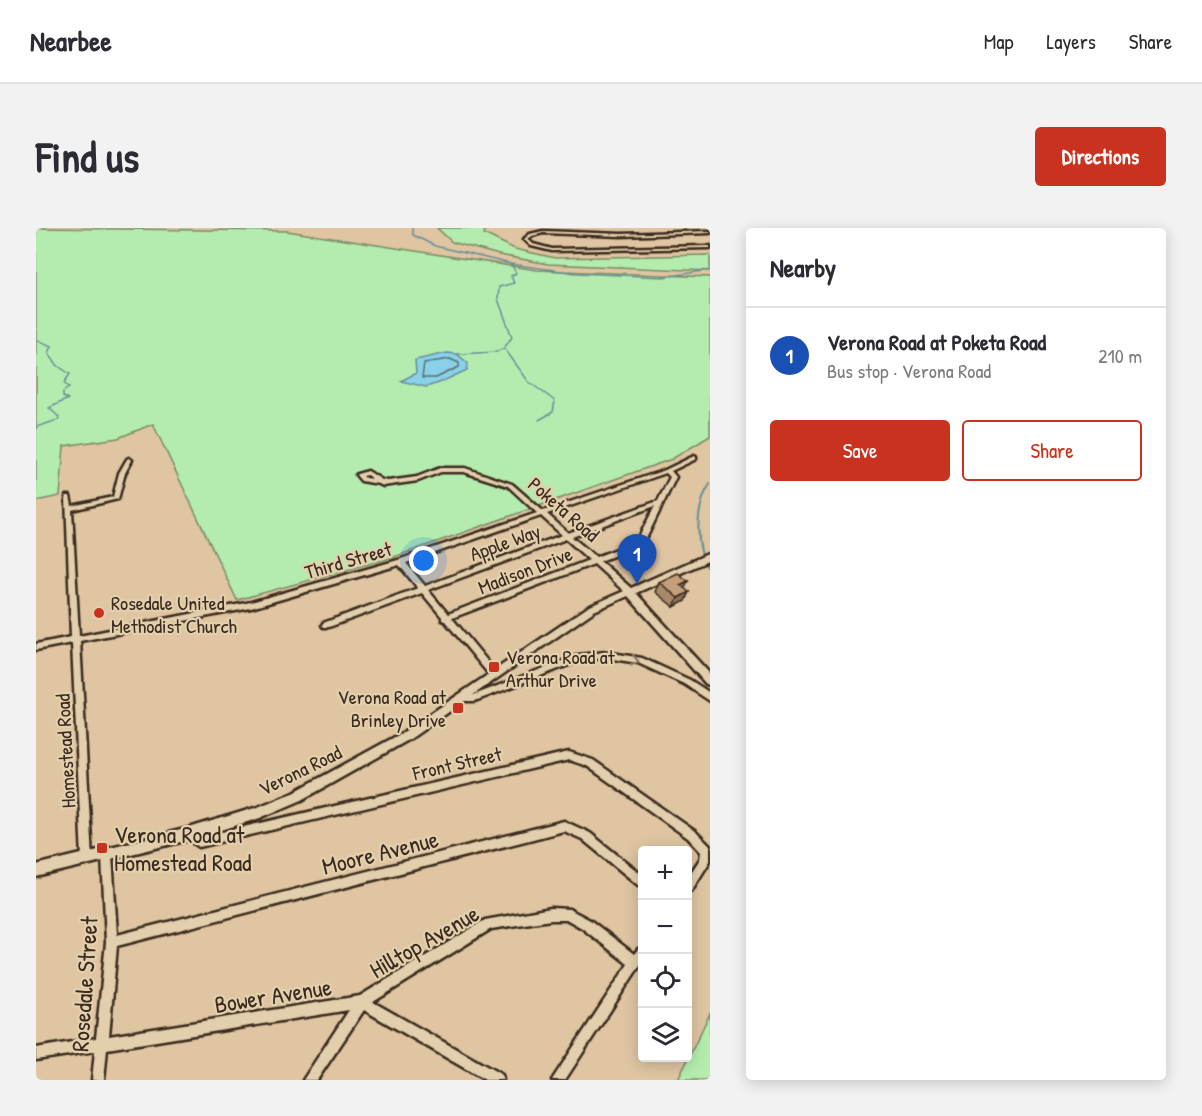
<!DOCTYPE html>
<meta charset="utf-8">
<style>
body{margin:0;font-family:"Patrick Hand",sans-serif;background:#f2f2f3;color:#2b2b33}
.controls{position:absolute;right:18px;bottom:18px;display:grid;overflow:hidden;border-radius:6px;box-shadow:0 3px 15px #0003}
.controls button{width:54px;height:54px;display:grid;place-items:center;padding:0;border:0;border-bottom:2px solid #e1e1e2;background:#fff;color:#2b2b33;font:30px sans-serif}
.you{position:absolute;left:388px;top:333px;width:21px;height:21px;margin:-15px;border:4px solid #fff;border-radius:50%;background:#1a73e8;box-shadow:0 0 0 9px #1a73e833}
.badge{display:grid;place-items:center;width:39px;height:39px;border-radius:50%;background:#c8321e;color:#fff;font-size:20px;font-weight:700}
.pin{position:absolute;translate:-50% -50px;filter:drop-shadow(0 2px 3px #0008)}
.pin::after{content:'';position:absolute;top:32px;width:21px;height:18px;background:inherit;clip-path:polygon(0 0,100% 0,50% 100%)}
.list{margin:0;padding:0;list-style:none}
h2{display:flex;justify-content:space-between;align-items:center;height:78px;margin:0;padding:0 24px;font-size:26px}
h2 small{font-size:20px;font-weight:400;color:#7c7c81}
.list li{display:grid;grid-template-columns:39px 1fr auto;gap:18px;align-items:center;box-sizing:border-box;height:96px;padding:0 24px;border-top:2px solid #e1e1e2}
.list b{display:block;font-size:22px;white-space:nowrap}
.list p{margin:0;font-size:20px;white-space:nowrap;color:#7c7c81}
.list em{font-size:20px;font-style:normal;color:#7c7c81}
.actions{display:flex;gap:12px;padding:18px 24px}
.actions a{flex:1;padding:14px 0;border:2px solid #c8321e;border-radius:6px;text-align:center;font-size:21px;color:#c8321e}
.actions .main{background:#c8321e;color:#fff}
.icon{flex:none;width:33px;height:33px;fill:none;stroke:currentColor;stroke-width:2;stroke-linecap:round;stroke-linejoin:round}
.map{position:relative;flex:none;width:674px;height:852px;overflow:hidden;border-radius:6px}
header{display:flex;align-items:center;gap:36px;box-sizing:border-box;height:84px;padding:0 30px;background:#fff;border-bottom:2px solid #e1e1e2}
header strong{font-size:28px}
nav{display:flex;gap:33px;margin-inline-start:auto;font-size:21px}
.intro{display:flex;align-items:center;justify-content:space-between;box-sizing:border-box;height:144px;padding:0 36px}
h1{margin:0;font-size:42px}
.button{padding:15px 27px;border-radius:6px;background:#c8321e;color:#fff;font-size:21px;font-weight:700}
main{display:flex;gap:36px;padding:0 36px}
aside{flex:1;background:#fff;border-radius:6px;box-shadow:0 3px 15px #0003}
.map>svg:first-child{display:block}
</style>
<header>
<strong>Nearbee</strong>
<nav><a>Map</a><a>Layers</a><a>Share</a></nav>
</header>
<div class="intro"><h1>Find us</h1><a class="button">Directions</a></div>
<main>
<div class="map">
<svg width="674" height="852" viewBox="0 0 674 852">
<rect width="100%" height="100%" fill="#dfc5a2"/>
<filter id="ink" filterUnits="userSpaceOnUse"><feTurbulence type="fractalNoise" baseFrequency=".0167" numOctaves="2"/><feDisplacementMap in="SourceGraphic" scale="12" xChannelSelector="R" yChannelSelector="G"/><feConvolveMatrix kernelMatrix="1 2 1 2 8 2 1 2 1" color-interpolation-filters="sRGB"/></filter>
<g filter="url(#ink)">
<!-- green -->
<path fill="#b4ecaf" stroke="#788b66" stroke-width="1.5" d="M0,0L251,3L501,42L674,49V208L636,231L358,329L201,372L117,196L82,210L28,218L24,268L0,273Z
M401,0H452H449L448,6L479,21L519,30L674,27V43L512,36L463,27L416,14Z
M674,785V852H642Z"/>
<!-- water -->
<path fill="#88d1e8" stroke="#698e97" stroke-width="1.5" d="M411,125L421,126L432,135L431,142L403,155L390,159L365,153L380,145L379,132Z"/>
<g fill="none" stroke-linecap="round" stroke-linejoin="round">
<!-- shore -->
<path stroke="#5a6d6f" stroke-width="1.5" d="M414,131L423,135V139L400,150H386L388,135Z"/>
<!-- stream-far1 -->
<path stroke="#698e97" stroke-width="1.5" d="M376,0L377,7L399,18L475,36L480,45L475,48L478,55L463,59L462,71L476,109L468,120L493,154L519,173L517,184L503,192
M475,36L540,45L627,49L674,42
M0,112L16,118L13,125L22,138L34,146L28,155L33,160L27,164V169L32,171L13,180L23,189L22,192L0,199
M422,126L460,124L468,120"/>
<!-- stream -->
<path stroke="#698e97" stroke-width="2" d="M674,256C659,279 658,320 674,344"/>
<defs>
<path id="minor" d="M507,3L585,6L674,3V5L585,8L507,5L496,8L492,11L497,16L516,21L674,18V20L516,23L495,18L488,11L494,6Z
M658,228L660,229V231L635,243L640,249L607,317L564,333L596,361L597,363L596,365H590L558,336L416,390L461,445L462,447L461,449H455L409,393L406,392V389L386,365L293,399H287L286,397L287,395L382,360L363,337L215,380L44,413L56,631L55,635L51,636L47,635L46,631L36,415L0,422V416L35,409L30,268H34L36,278L77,269L83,245L91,231L93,230L96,232L89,245L82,271L36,282L43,408L215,374L362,332L501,285L472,258L428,244H405L382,253L347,258L343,256L325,253L320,247L321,246L332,243L346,252L352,253L381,249L404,240H429L476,256L507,283L629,242ZM630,245L634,249L622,273L532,305L511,286ZM331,247L336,251L329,250L327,248ZM619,278L601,313L560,329L536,309ZM505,288L526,307L389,358L370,335ZM530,311L553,332L412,386L392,362Z
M570,424L606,430L654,452L674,465V473L648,456L602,435L570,430L546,432L439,473H420L419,471L420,469L438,467L542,427Z
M533,524L557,532L660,604L674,618V633L656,662L652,663V649L664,631L665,624L652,610L551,538L533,532L163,619L149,609L148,606L149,603L153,601L164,609Z
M528,593L554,605L606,647V658L602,657L546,611L528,603L81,718L73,808L324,768L449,692L515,680L533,681L554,692L598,726L602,721L606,719V734L529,852H516L592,736L546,700L532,692H515L455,701L337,774L466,847L467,852H449L328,782L281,852H267L313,782L71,821L68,852H56L59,823L0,832V820L60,810L70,714L66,627L67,624L71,622L75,624L76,627L81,707Z"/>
<path id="tertiary" d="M674,325V332L600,365L674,446V457L670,456L592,368L558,383L374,511L266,572L224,590L153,612L0,649V637L153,600L222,579L258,564L366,505L552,379Z"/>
</defs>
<!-- minor casing -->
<use href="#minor" stroke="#3b2a1e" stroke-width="5"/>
<!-- tertiary casing -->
<use href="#tertiary" stroke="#3b2a1e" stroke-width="5"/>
<!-- minor -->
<use href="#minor" fill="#e3cfad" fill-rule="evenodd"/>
<!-- tertiary -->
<use href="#tertiary" fill="#e3cfad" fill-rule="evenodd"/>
</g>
<!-- wall -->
<path fill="#a88969" stroke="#3b2a1e" stroke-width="1.5" d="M623,354L649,373L638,379L619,364Z"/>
<!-- shaded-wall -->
<path fill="#886f55" stroke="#3b2a1e" stroke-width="1.5" d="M652,353L647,363L644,357Z
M653,364L649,373L638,379L642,370Z"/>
<!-- building -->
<path fill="#c39f7a" stroke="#3b2a1e" stroke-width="1.5" d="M642,345L652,353L644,357L653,364L642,370L623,354Z"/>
<!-- one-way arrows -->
<defs><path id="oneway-chevron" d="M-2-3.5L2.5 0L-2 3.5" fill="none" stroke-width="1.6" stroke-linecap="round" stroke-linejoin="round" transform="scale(1.5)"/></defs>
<use stroke="#8f7c66" href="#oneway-chevron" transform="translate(599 433) rotate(13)"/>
</g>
<!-- markers -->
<g fill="#c8321e" stroke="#e3cfad" stroke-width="2">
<circle cx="63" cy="385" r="6"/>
<rect x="452" y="433" width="12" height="12" rx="3"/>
<rect x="416" y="474" width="12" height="12" rx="3"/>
<rect x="60" y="614" width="12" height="12" rx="3"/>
</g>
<g text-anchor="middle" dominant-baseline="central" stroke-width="4.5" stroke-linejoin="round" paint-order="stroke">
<!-- street labels -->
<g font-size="20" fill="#3b2a1e" stroke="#e3cfad">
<text transform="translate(528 281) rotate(41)">Poketa Road</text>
<text transform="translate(469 314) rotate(-20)">Apple Way</text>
<text transform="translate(312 332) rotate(-16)">Third Street</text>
<text transform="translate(489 342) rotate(-21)">Madison Drive</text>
<text transform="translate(29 523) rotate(-93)">Homestead Road</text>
<text transform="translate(421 535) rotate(-13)">Front Street</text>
<text transform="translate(264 542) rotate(-26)">Verona Road</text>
</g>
<!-- poi labels -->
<g font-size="20" fill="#3b2a1e" stroke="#e3cfad" text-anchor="start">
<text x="75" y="374">Rosedale United<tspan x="75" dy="23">Methodist Church</tspan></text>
<text x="470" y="428">Verona Road at<tspan x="470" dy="23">Arthur Drive</tspan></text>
<text x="410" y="468" text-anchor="end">Verona Road at<tspan x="410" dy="23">Brinley Drive</tspan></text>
</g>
<!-- near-poi labels -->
<g font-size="24" fill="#3b2a1e" stroke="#e3cfad" text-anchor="start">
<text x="78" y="606">Verona Road at<tspan x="78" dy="28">Homestead Road</tspan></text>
</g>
<!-- near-street labels -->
<g font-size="24" fill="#3b2a1e" stroke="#e3cfad">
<text transform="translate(344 624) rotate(-14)">Moore Avenue</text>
<text transform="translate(388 713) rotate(-30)">Hilltop Avenue</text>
<text transform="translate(48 756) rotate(-86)">Rosedale Street</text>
<text transform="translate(237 767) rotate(-9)">Bower Avenue</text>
</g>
</g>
</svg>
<div class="controls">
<button>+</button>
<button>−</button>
<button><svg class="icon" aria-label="locate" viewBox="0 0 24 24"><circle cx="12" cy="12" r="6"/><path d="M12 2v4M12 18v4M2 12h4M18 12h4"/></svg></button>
<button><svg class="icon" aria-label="layers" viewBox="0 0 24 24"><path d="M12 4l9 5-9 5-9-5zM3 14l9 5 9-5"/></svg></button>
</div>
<div class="you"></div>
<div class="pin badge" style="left:601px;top:356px;background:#1a4fb4">1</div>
</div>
<aside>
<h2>Nearby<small></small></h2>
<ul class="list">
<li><span class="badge" style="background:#1a4fb4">1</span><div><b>Verona Road at Poketa Road</b><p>Bus stop · Verona Road</p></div><em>210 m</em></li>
</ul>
<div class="actions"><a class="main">Save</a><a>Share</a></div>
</aside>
</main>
